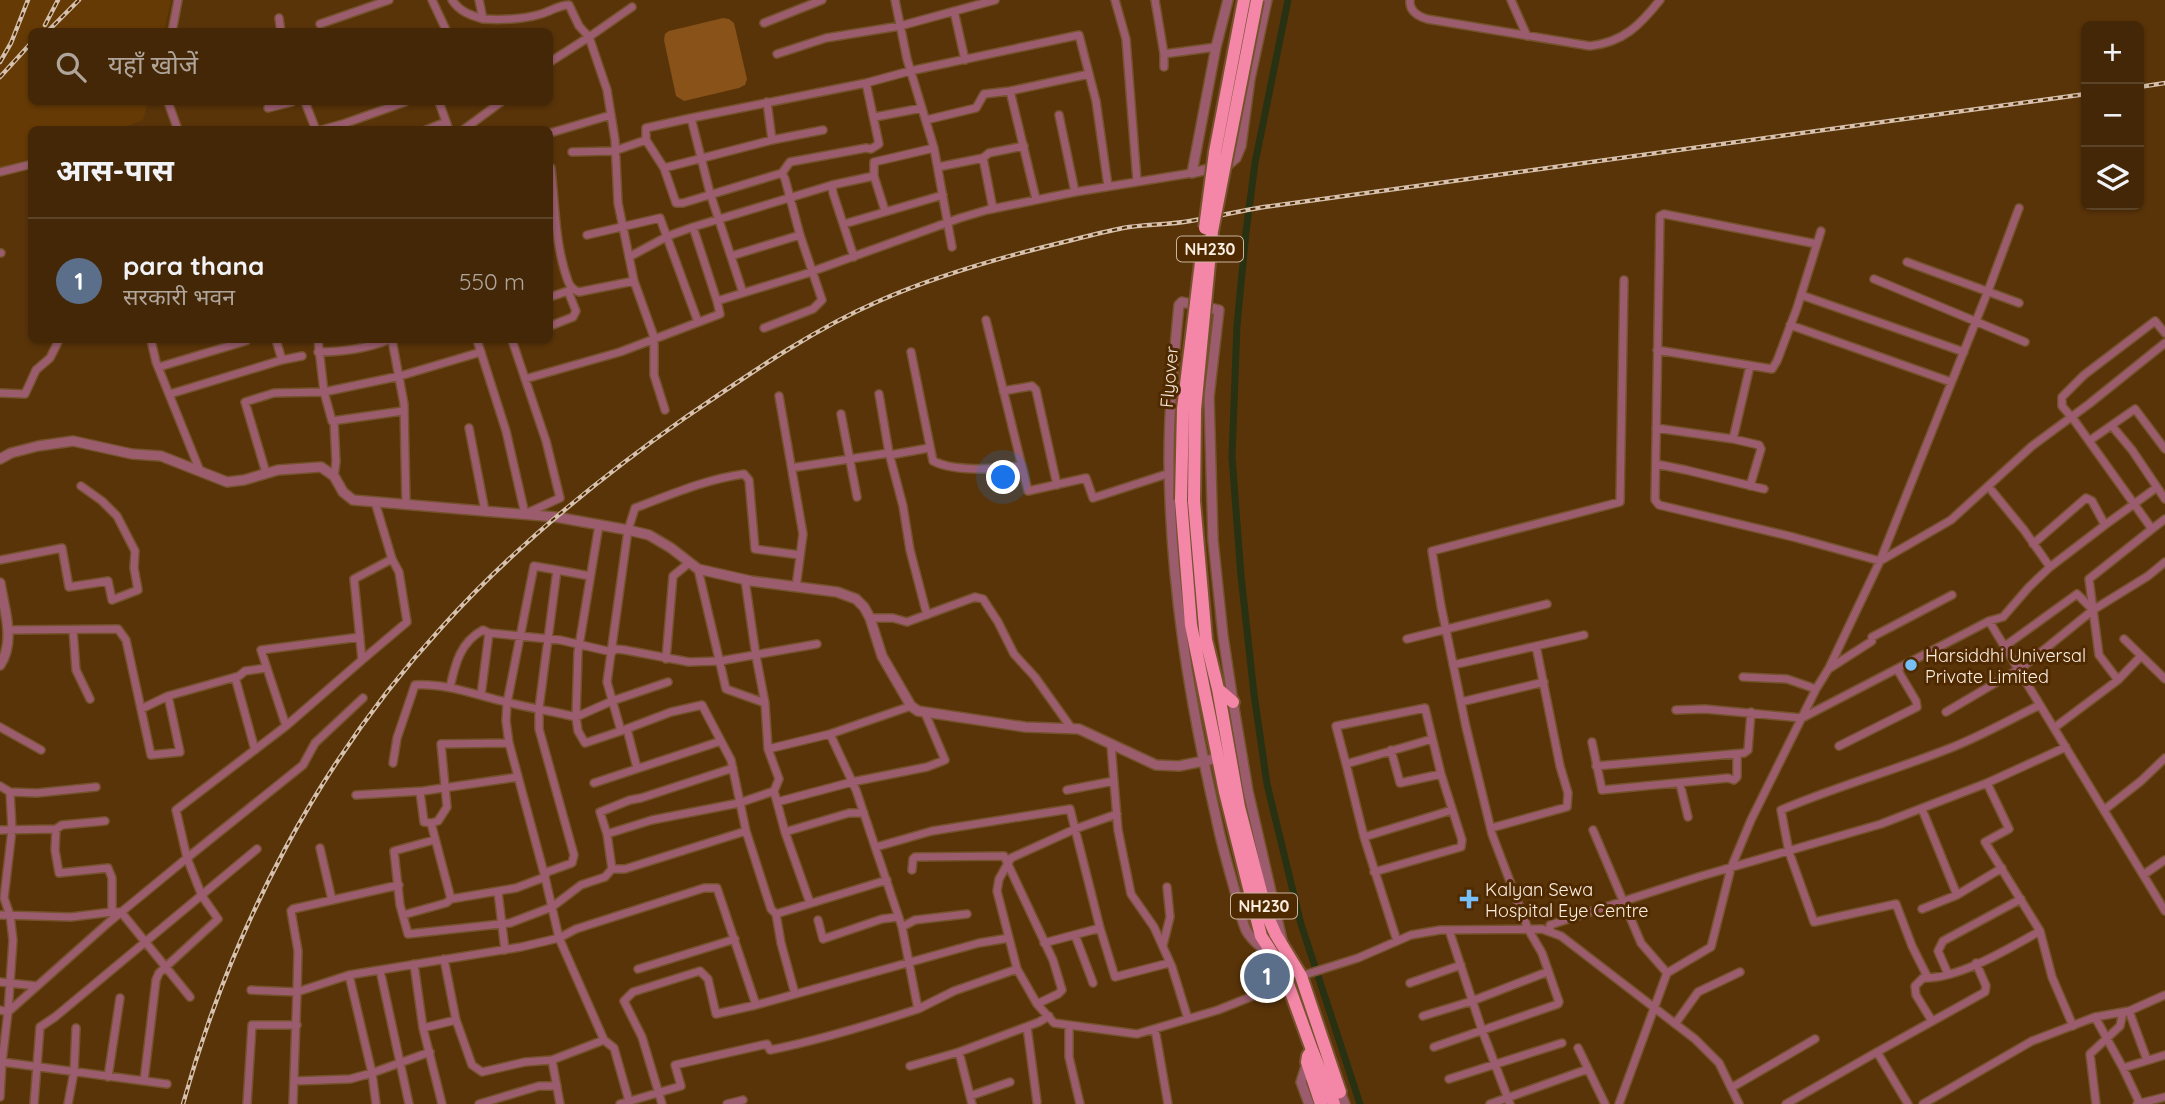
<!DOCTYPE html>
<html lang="hi">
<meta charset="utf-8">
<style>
body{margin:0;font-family:Quicksand,"Noto Sans Devanagari",sans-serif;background:#4e3315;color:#f1f3f6}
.controls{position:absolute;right:21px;top:21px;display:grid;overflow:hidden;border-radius:10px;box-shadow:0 2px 5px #0004}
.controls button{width:63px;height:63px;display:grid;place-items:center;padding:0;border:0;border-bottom:2px solid #5c4428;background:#442707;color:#f1f3f6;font:35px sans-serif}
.you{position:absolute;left:1004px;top:478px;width:24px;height:24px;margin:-18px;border:5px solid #fff;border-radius:50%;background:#1a73e8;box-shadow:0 0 0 10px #1a73e833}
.badge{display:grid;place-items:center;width:46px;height:46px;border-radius:50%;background:#76c0f7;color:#fff;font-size:23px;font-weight:700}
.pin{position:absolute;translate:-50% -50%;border:4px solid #fff;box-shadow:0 2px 7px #0006}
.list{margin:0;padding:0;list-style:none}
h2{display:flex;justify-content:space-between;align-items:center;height:91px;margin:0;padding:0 28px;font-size:30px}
h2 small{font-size:23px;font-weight:400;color:#afa59b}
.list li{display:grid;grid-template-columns:46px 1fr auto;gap:21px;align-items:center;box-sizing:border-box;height:126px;padding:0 28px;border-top:2px solid #5c4428}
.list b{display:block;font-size:26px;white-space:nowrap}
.list p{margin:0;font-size:23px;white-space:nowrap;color:#afa59b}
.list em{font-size:23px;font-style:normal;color:#afa59b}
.icon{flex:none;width:38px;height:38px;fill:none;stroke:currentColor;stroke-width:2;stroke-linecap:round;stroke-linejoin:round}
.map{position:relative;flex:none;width:2165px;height:1104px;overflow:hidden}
.search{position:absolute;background:#442707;box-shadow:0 2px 5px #0004;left:28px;top:28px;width:525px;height:77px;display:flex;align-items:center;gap:18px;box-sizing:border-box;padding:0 24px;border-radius:10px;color:#afa59b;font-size:26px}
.panel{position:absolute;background:#442707;box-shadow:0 2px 5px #0004;left:28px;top:126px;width:525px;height:217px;border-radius:10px}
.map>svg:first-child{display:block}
</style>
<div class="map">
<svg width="2165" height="1104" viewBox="0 0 2165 1104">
<rect width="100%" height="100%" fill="#5a3409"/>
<!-- built -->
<path fill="#663a05" d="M0,0H171L164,31L32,32V102H148L143,120L120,129L32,130L31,159L0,167Z"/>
<!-- green -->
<path fill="#885219" d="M723,18L729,19L734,23L747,79L745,85L739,88L684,101L676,96L664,40L665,34L669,31Z"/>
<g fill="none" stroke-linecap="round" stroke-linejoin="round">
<!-- canal -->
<path stroke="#283112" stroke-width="7" d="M1288,0L1255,163L1246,232L1237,325L1232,457L1241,576L1254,694L1267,784L1301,924L1360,1104"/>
<defs>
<path id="minor" d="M432,0L447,32
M452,0C460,12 470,15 483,19
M479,0L483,19C503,20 522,20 541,14C551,11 559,5 569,5L579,26L589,37L632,7
M895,0L907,59L934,148L952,247
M1115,0L1126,39L1137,181
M1155,0L1164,54
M1410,0C1409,11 1417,16 1427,19L1590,46C1624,42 1640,25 1660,0
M1511,0L1527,36
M954,11L965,60
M279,18L281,32
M764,23L822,0
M320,24L389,0
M172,32L178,0
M777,54L826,38L900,26L995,0
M550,62L589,37L607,90L615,140L618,203L634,281L654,337V375L665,410
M1164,67V54L1216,47
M168,102L178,130
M305,102L316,130
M439,102L449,130
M767,102L772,140
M268,108L292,102
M1059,115L1075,192
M875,117L922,108
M691,118L866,83L910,71L1079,35L1096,101L1108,186
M926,120L976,108L984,94L1010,91
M321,130L343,124L405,102
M426,130L441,124
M463,130L501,102
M550,133L611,115
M646,140L664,168L676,203H683L782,173L790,162L866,148L871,149L879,144L866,83
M572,152L614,151L646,140V128L691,118L710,193L743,293L805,274L960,218L987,210L1075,192L1192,173
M983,158L993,209
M938,167L983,158L989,153L1024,146
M551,168C555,204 555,246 568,281C570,287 573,290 579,292L634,281
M664,168L772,140L823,130
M0,172L32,164
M832,185L833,193L854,257
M1036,199L1010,91L1089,74
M885,211L874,176V162L934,148
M844,224L943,195
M693,227L717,301
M587,235L660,218L698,322
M1817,244L1664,214L1660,216L1655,500L1659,505L1793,537L1880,561L1951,520L2032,446L2089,404L2165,343
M0,253H1
M731,256L800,235
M629,257L668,236L693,227L832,185L874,176
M1907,262L2019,303
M1874,279L2025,342
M1801,295L1964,352
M550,297L568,291L576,311L573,317L550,326
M986,320L1028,491L1086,478L1093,498L1170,473
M1790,325L1951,382
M764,328L813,309L822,300L800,235L785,179L782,173
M2165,333L2155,321L2084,375L2062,397V406L2074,420L2152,529L2165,519
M151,340L156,362L200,471
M276,340L282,360
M392,340L404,404L406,504
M477,340L506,431L525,514L560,498L546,441L512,340
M1657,350L1772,369L1777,361L1797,308L1821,231
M318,352C343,352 365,349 388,340
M911,352L933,461C955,472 997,469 1021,466
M159,367L246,341
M525,379L620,352L720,314L717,301L743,293
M1003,391L1032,386L1036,390L1057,485
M0,393L25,394L36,370L50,358L59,340
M170,394L282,360L302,356
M879,394L889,453L903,506L910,550L927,615
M779,396L803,534L796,587
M403,411L332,421L324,392L400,376L481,352
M841,414L857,497
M2112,426L2132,450L2165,499
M469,428L485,511
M1656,428L1733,439L1759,445L1761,449L1750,486
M1733,439L1750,366
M2089,441L2135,409L2165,449
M890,455L929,448
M1656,464L1686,470L1764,489
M797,467L889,453
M266,473L245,402L274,393L324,392L318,340
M334,476L336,462L334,421
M1992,491L2024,530L2050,567
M2033,544L2086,498L2092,501L2105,525
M0,560L62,548L69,587L108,581L112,600L138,590L134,568L135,551L117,516L102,501L81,486
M698,569L726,689L765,703L768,749L830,734L856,790L902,927L918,1009L954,991L1017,969L1037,1004L1054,1023L1137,1034L1218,1010L1288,982
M557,570L534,566L507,703L506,721L509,743L545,877L559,938L604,1040L614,1048L629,1101
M745,580L756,656L765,703
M870,618H893L907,622L975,597L983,599L998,622L1014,654L1035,677L1072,729
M1989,621L2003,617L2029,587L2050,567L2105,525L2156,488
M8,630L118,629L126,640L151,755L180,752L168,696
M73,630L76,670L90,699
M1407,639L1547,604
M2124,639L2165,679
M2005,646L2077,594L2092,609
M666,659L673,576L689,563
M362,660L407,622L399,572L392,559
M1453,665L1536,646
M1830,668L1872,641V637L1952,595
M2019,670L2093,610L2148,576L2165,562
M235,677L255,750
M1743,677L1787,679L1816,689
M2118,680L2099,655L2089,579L2152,529
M450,687C455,665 460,642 483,630L489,633L560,640L612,652L616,649L625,650L689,662L720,661L817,644
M481,695L489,633
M1461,702L1544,682
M141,709L168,696L239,676L245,671L266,668
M1676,710L1705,709L1802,718L1989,621L2165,911
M1946,712L2019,669
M286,726L261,650L360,637
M0,727L41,750
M2054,728L2118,680L2141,656
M627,729L637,768
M621,731L585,743L578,731L576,717L612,701L668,682
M830,734L911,706
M1592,742L1602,790L1728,778L1734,780L1737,777V754
M1111,745L1118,830L1131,894L1154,927L1172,967L1188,1019
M1839,746L1917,707L1916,701L1897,669
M768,749L779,779L774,791L785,832L810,903
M1391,750L1400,783L1441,774
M393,763L397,738L415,685C446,683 476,695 506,702C529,708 552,711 576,717L578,652L599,525
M1346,764L1336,726L1425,708L1441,774L1462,840L1461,847L1374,872
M1596,766L1744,753L1748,750L1751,712
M594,783L721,741
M1987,783L2009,829L1985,842L2040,931L2052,977L2073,1026
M1680,784L1688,817
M0,786L10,792L12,830L4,898L10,915L13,940L8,1012L0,1010
M1067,790L1114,781
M10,792L37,793L96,787
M356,795L423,791L518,777
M777,802L852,782L927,767L945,760L925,713
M1922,809L1957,895
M2104,810L2141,781L2165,758
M431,823L438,821L447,807L441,744L509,743
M1491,828L1567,807L1568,793L1560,766L1536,646L1584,635
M56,829L62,825L105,821
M0,830L56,829L55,850L59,873L108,868L112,878V912H121L190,997
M1593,830L1641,943L1667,973
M785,832L849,813H864
M607,834L652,820L739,803L774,791
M1364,837L1452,810
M434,840L394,851L400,905L408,934L510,923L552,907L581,885L605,877L612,869L607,834L600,812L630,800L641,798L733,768
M876,847L932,831L1070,809L1100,928L1115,977L1169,963
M320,848L332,900
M612,869H625L746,831
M912,870L913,859L915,857L1004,856L1053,960L1062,990L1058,994L1037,1004
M2143,875L2165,860
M498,892L505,950
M451,899L516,888L545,877L547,872L572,863L574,855L539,729V708L557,570L590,576
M1922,909L1957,895L2002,868
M776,914L887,880
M0,915L71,917L112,912L113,914
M403,915L446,903L451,899L431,823L424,822L420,792
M818,920L823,939L882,919L898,917
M902,927L915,920L967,914
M1449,930L1482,1030L1510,1104
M1550,932V925L1698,877L1881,824L1987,783L2066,747
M1075,935L1093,983
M1397,941L1364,837L1346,764L1432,739
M1044,943L1100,928
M1163,945L1170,917L1167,887
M444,959L456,1020L472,1065L482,1072L525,1062L552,1060L604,1040
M414,964L423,1028L442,1104
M638,969L735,939
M1017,969L997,891L999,879L1011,858L1075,829L1117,814
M380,970L409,1104
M1948,974L1938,951L1943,941L2021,899
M349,975L372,1073L376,1104
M1301,976L1358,958L1411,935L1440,930L1542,929L1561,936L1695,1039L1719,1063L1739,1104
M1928,978L1912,946L1896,904L1814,922L1789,852L1781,810C1837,786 1896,770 1953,747C1983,735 2011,719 2040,705
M0,982L37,986
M1410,983L1461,965
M251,990L297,992L298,951L291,911L293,909L399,885
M795,994L781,943L776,914L771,909L746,831L731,760L702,705L671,712L621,731L607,682L628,530L635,508C670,495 706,479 744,474L749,480L755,549L800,555
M2129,1011L2147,1060
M1423,1016L1472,1001L1547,972
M2095,1017L2123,1068L2165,1055
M1932,1021L1916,995L1915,986L1923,978C1959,979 2008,949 2040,931
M1675,1024L1698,992L1740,972
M1069,1025V1057L1080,1104
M1027,1027L1037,1102
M423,1028L456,1020
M1155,1029L1168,1104
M1434,1047L1558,1004L1559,1002L1542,953L1528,929L1492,834L1466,727L1441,606L1432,551L1620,502L1624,280
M1578,1048L1605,1104
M959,1052L972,1104
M552,1060L560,1104
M0,1062H2L8,1012L108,923L187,858L176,810L286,726L362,660L354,579L392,559L375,502
M910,1066L959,1052L1039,1022L1049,1016
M2123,1068L2140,1104
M108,1077L120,998
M1449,1079L1562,1043
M144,1081L156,980L159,973L218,919L202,896L187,858L303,765L315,743L363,698
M294,1081L350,1079L372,1073L430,1052
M1731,1088L1815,1039
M970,1096L1010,1082
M0,1097L2,1062L167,1084
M34,1104L40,1027L55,1017L257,849
M68,1104L74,1072L76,1028
M247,1104L252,1025H297
M293,1104L297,992L349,975L521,947L559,938L576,929L704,888H717L756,1005
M479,1104L539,1086H557
M620,1104L681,1086L675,1065L767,1044L770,1050C821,1040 869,1025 918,1009
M662,1104L642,1037L624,1001L633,992L700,971L708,979L716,1014L756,1005L979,943L1009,938
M727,1104L743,1100
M1490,1104L1588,1069
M1619,1104L1667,973L1711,947L1731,868L1751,820L1816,689L1829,668L1880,561L1988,291L2019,208
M1786,1104L1877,1052
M1908,1104L1877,1052L1985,992L1986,986L1976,963
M1923,1104L2032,1041L2095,1017L2129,1011L2165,995
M2096,1104L2090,1054L2120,1026L2123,1012
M2137,1104L2165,1097"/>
<path id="tertiary" d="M1228,0L1216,47L1192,173L1229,164L1236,158L1241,146L1250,79L1267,0
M0,459L11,453L38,446L73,441L132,454L161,456L227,482L244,480L278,470L321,467L334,476L343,492L353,500L556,517L628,530L649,535L671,548L698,569L751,581L837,592L856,599L864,607L870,618L882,656L911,706L918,711L1025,727L1079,729L1156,765L1179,766L1219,758
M0,583C4,609 16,641 0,665
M1268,953C1260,946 1251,940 1246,930C1241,919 1239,906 1236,895C1229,869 1221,843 1216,817C1189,699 1170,581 1169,459C1169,408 1174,356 1179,305L1182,302L1219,310L1209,397L1213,540L1223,636L1233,702L1248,791L1282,940
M1307,1063L1301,1082L1309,1104
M1340,1092L1345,1104"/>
<path id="trunk" d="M1181,500L1191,625L1225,792L1261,936L1283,970L1312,1050L1308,1056L1307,1062L1321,1104
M1194,501L1206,640L1218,689L1239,807L1267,915L1276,935L1301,976L1340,1092L1330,1095L1334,1104
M1218,689L1233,702
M1312,1050L1330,1095"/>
</defs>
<!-- minor casing -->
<use href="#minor" stroke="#74522c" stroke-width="10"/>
<!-- tertiary casing -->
<use href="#tertiary" stroke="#74522c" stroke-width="12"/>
<!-- trunk casing -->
<use href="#trunk" stroke="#74522c" stroke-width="16"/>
<!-- minor -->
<use href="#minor" stroke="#9b5d6e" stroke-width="7"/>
<!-- tertiary -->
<use href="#tertiary" stroke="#9b5d6e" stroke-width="9"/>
<!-- trunk -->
<use href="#trunk" stroke="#f487a7" stroke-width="12"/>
<defs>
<path id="rail" d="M45,25L58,0
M47,32L79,0
M0,62L11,43L28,0
M0,77L32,42
M2139,87L2165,83
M183,1104C232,928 318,762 442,627C514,547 598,479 686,417C748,375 810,331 879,301C938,275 1002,257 1064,242C1084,237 1103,232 1123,228C1145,224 1168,225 1190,221C1215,217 1239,211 1264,207L2086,94"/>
</defs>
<!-- rail casing -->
<use href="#rail" stroke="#d5c1ad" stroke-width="4.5"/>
<!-- rail -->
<use href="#rail" stroke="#4f2900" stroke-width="2" stroke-dasharray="5" stroke-linecap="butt"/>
<defs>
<path id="trunk-bridge" d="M1205,228L1215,152L1244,0
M1181,500L1183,409L1203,246
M1194,501L1195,410L1212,231L1257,0"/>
</defs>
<!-- trunk-bridge casing -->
<use href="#trunk-bridge" stroke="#74522c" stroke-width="16" stroke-linecap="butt"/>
<!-- trunk-bridge -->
<use href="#trunk-bridge" stroke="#f487a7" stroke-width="12"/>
</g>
<!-- markers -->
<g fill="#76c0f7" stroke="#4f2900" stroke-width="2.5">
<circle cx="1911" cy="665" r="7"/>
<path d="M1465.5 888.5h7v7h7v7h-7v7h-7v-7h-7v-7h7z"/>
</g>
<g text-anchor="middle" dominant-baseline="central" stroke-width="6" stroke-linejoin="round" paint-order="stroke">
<!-- shield labels -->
<g fill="#4f2900" stroke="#c8b39e" stroke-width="2">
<rect x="1177" y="236.5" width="66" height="25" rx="5"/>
<rect x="1231" y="893.5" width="66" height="25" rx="5"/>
</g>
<g font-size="16" font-weight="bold" fill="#fceee1">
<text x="1210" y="249">NH230</text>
<text x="1264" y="906">NH230</text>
</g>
<!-- street labels -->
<g font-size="18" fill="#fceee1" stroke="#4f2900">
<text transform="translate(1169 377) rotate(-85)">Flyover</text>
</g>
<!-- poi labels -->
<g font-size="18" fill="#fceee1" stroke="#4f2900" text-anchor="start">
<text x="1925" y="655">Harsiddhi Universal<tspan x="1925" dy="21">Private Limited</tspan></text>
<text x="1485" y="889">Kalyan Sewa<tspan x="1485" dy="21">Hospital Eye Centre</tspan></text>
</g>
</g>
</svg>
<div class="controls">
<button>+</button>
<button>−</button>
<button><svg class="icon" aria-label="layers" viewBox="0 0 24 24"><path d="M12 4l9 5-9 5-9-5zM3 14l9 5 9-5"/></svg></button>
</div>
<div class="you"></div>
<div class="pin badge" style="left:1267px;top:976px;background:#5c6f8a">1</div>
<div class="search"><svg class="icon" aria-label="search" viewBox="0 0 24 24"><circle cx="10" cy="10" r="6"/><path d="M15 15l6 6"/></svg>यहाँ खोजें</div>
<section class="panel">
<h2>आस-पास<small></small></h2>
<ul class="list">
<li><span class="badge" style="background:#5c6f8a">1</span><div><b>para thana</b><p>सरकारी भवन</p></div><em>550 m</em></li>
</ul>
</section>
</div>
